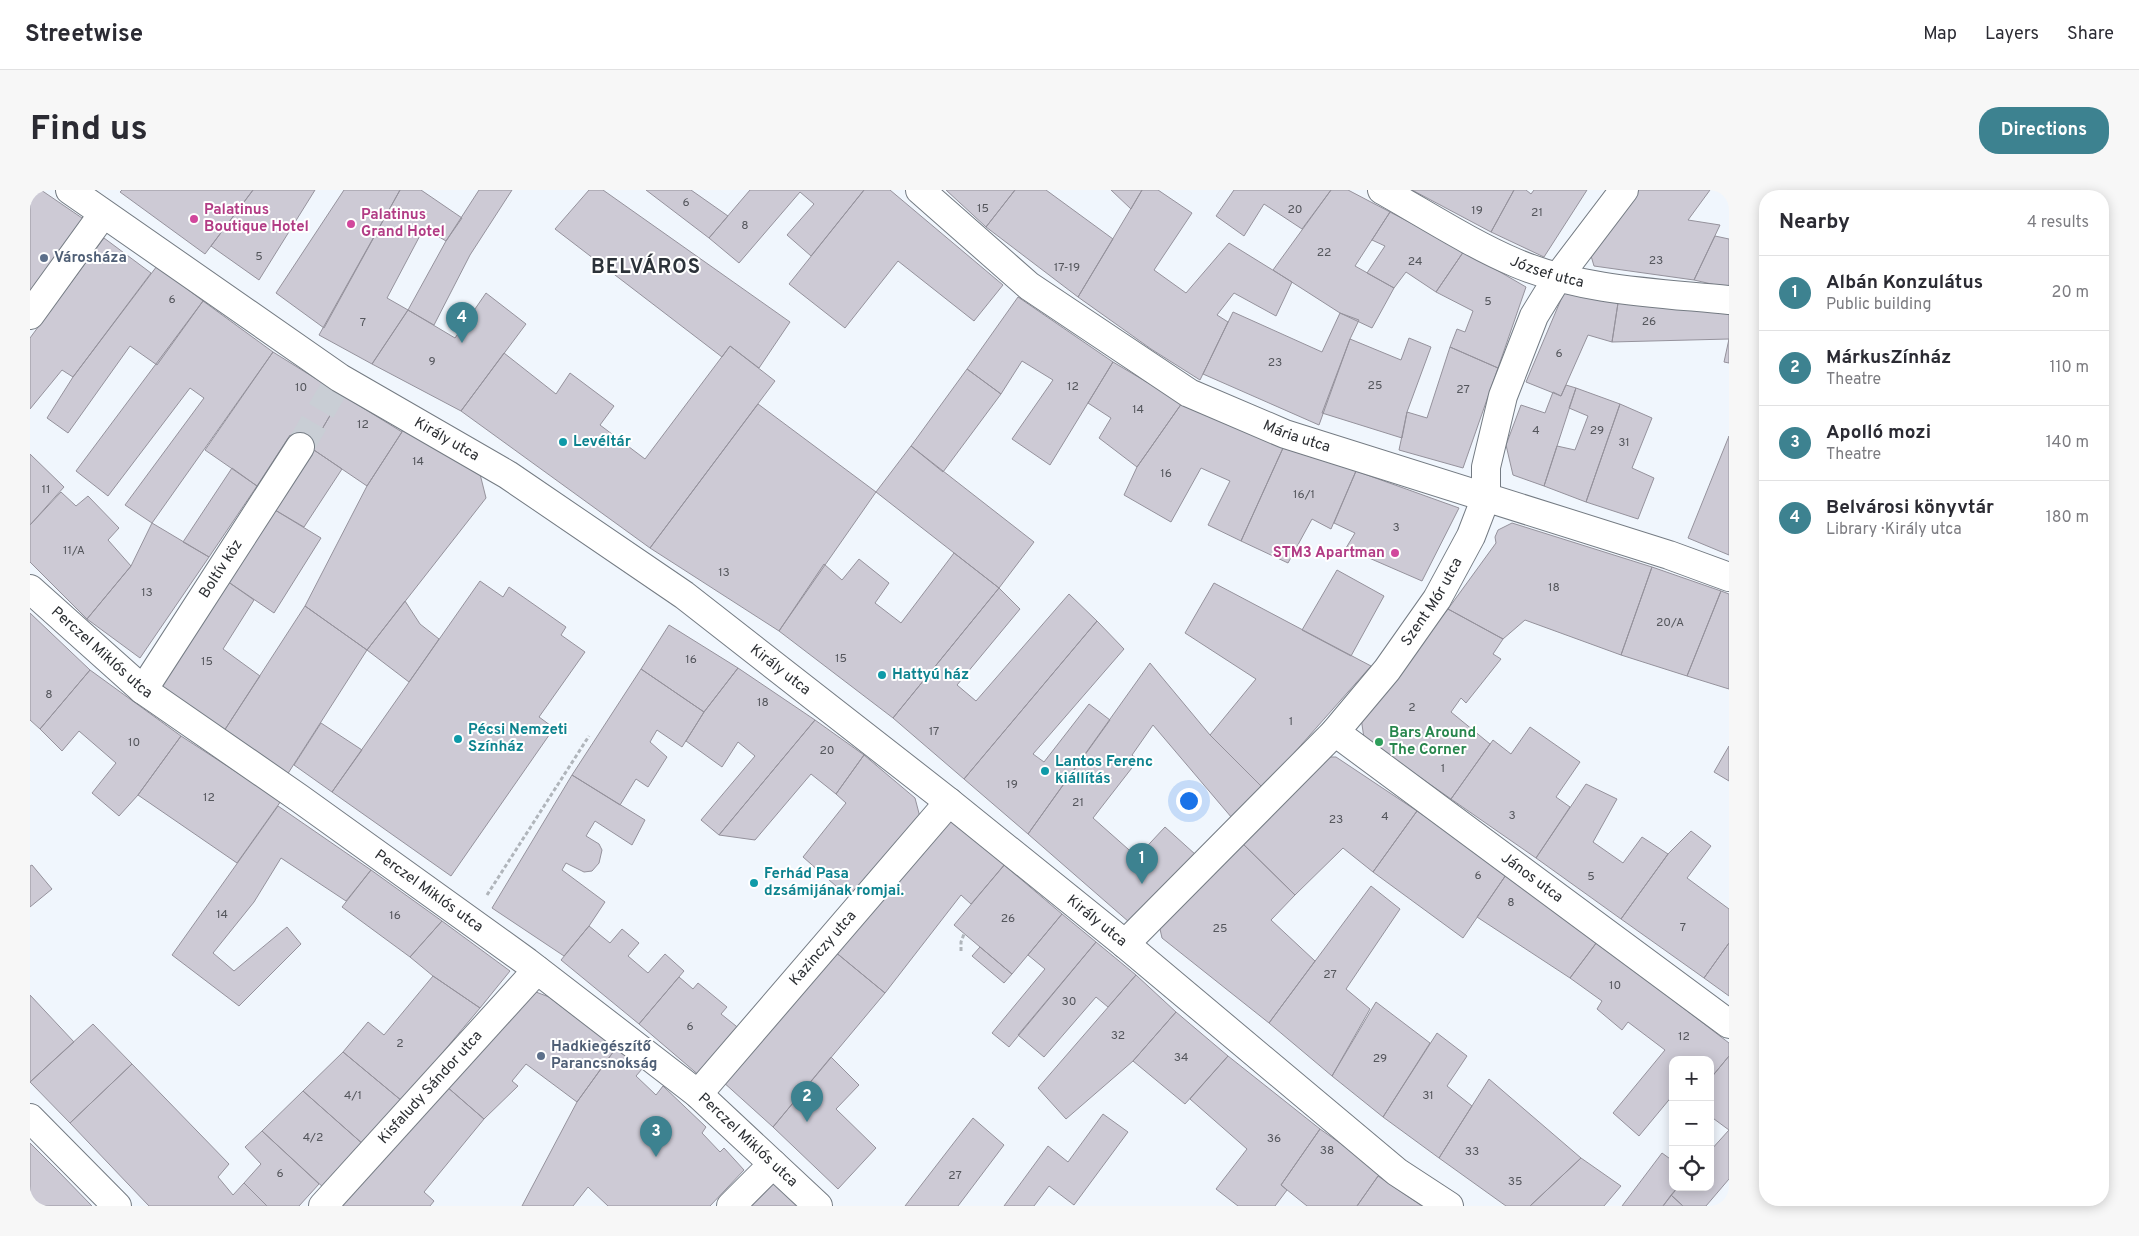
<!DOCTYPE html>
<meta charset="utf-8">
<style>
body{margin:0;font-family:Overpass,sans-serif;background:#f7f7f7;color:#2b2b33}
.controls{position:absolute;right:15px;bottom:15px;display:grid;overflow:hidden;border-radius:10px;box-shadow:0 2px 12px #0003}
.controls button{width:45px;height:45px;display:grid;place-items:center;padding:0;border:0;border-bottom:1px solid #e1e1e2;background:#fff;color:#2b2b33;font:25px sans-serif}
.you{position:absolute;left:1158px;top:610px;width:18px;height:18px;margin:-12px;border:4px solid #fff;border-radius:50%;background:#1a73e8;box-shadow:0 0 0 8px #1a73e833}
.badge{display:grid;place-items:center;width:32px;height:32px;border-radius:50%;background:#3d8290;color:#fff;font-size:16px;font-weight:700}
.pin{position:absolute;translate:-50% -41px;filter:drop-shadow(0 1px 2px #0008)}
.pin::after{content:'';position:absolute;top:26px;width:18px;height:15px;background:inherit;clip-path:polygon(0 0,100% 0,50% 100%)}
.list{margin:0;padding:0;list-style:none}
h2{display:flex;justify-content:space-between;align-items:center;height:65px;margin:0;padding:0 20px;font-size:21px}
h2 small{font-size:16px;font-weight:400;color:#7c7c81}
.list li{display:grid;grid-template-columns:32px 1fr auto;gap:15px;align-items:center;box-sizing:border-box;height:75px;padding:0 20px;border-top:1px solid #e1e1e2}
.list b{display:block;font-size:19px;white-space:nowrap}
.list p{margin:0;font-size:16px;white-space:nowrap;color:#7c7c81}
.list em{font-size:16px;font-style:normal;color:#7c7c81}
.icon{flex:none;width:28px;height:28px;fill:none;stroke:currentColor;stroke-width:2;stroke-linecap:round;stroke-linejoin:round}
.map{position:relative;flex:none;width:1699px;height:1016px;overflow:hidden;border-radius:20px}
header{display:flex;align-items:center;gap:30px;box-sizing:border-box;height:70px;padding:0 25px;background:#fff;border-bottom:1px solid #e1e1e2}
header strong{font-size:24px}
nav{display:flex;gap:28px;margin-inline-start:auto;font-size:18px}
.intro{display:flex;align-items:center;justify-content:space-between;box-sizing:border-box;height:120px;padding:0 30px}
h1{margin:0;font-size:35px}
.button{padding:12px 22px;border-radius:20px;background:#3d8290;color:#fff;font-size:18px;font-weight:700}
main{display:flex;gap:30px;padding:0 30px}
aside{flex:1;background:#fff;border-radius:20px;box-shadow:0 2px 12px #0003}
.map>svg:first-child{display:block}
</style>
<header>
<strong>Streetwise</strong>
<nav><a>Map</a><a>Layers</a><a>Share</a></nav>
</header>
<div class="intro"><h1>Find us</h1><a class="button">Directions</a></div>
<main>
<div class="map">
<svg width="1699" height="1016" viewBox="0 0 1699 1016">
<rect width="100%" height="100%" fill="#f0f6fd"/>
<!-- building -->
<path fill="#cdcad5" stroke="#95929c" d="M0,0H11L55,30L0,105Z
M92,0H223L175,64L90,2Z
M223,0H285L229,90L181,56Z
M314,0H370L294,138L246,103Z
M370,0H391L432,28L416,51L394,38L357,108L378,120L342,174L289,145Z
M449,0H482L440,65L404,135L378,120L416,51Z
M559,0H573L760,132L729,178L700,156L692,167L525,39Z
M616,0H661L698,26L679,48Z
M720,0H834L781,66L757,45L784,14L770,2L709,73L679,48Z
M834,0H860L973,95L944,131L868,71L815,138L759,94Z
M916,0H985L956,37Z
M985,0H1016L1083,49L1048,107L956,37Z
M1081,0H1112L1101,19Z
M1112,0H1128L1162,23L1124,80L1156,103L1199,53L1262,92L1246,126L1204,103L1187,125L1198,132L1170,190L1121,159L1048,107Z
M1204,0H1301L1272,39L1234,14L1214,46L1186,26Z
M1301,0H1318L1360,22L1325,76L1364,98L1342,138L1310,123L1243,80Z
M1382,0H1484L1461,42Z
M1484,0H1496L1501,4L1504,0H1557L1514,67L1461,42Z
M1608,0H1680L1658,30L1690,35L1664,90L1564,76L1559,59Z
M1360,22L1434,61L1406,102L1376,82L1364,98L1337,83L1355,56L1342,50Z
M1685,46L1699,49V98L1664,90Z
M74,48L121,83L43,187L32,180L0,219V148Z
M1434,61L1496,97L1468,178L1420,157L1427,139L1435,142L1443,121L1406,102Z
M127,76L173,111L127,175L100,156L38,243L17,228L43,187Z
M1535,100L1588,113L1582,152L1558,145L1531,206L1496,192Z
M456,103L496,134L431,221L342,174L378,120L425,148Z
M988,107L1083,172L1020,275L982,249L1023,190L992,171L971,204L937,179Z
M173,111L243,162L122,333L95,315L174,208L160,198L78,306L46,281Z
M1588,113L1699,121V149L1582,152Z
M1203,122L1292,162L1310,123L1329,130L1320,149L1289,235L1173,184Z
M1379,148L1401,157L1377,222L1372,248L1292,223L1320,149L1371,170Z
M1699,149V173L1694,172Z
M700,156L745,191L620,358L431,221L474,163L526,204L540,183L584,216L570,235L615,269Z
M1420,157L1468,178L1433,278L1369,260L1377,222L1397,228Z
M243,162L312,205L281,258L260,245L227,296L175,260Z
M1083,172L1152,213L1107,277L1069,248L1081,228L1058,213Z
M937,179L971,204L913,282L881,256Z
M1536,195L1546,198L1514,296L1483,285L1476,255L1491,215L1515,223L1523,202L1531,206Z
M1546,198L1590,214L1556,312L1514,296L1527,256L1545,260L1558,226L1539,218Z
M312,205L372,242L337,296L281,258Z
M1152,213L1253,258L1211,351L1178,335L1200,291L1171,278L1141,332L1094,305L1107,277Z
M728,214L846,302L749,441L620,358Z
M1590,214L1622,228L1602,278L1624,288L1608,329L1556,312Z
M377,234L449,280L456,308L337,460L275,416L337,296Z
M1699,246V365L1658,348Z
M881,256L1004,352L969,398L846,302Z
M281,258L312,279L274,337L240,317Z
M1253,258L1326,281L1301,339L1282,329L1258,373L1211,351Z
M0,264L34,297L0,335Z
M202,278L227,296L179,367L153,352Z
M1326,281L1429,318L1392,391L1316,358L1325,343L1304,333Z
M31,302L46,316L58,306L89,338L78,350L101,376L57,429L0,372V335Z
M240,317L291,348L244,423L194,389Z
M122,333L179,367L110,468L57,429L101,376Z
M1482,333L1622,377L1591,465L1495,430L1473,449L1418,419L1466,353L1465,347L1468,340Z
M924,363L969,398L863,528L749,441L794,374L812,390L829,369L859,393L845,413L871,433Z
M1622,377L1691,401L1657,486L1591,465Z
M1307,380L1354,406L1321,466L1272,440Z
M194,389L224,410L193,459L230,486L194,541L129,494Z
M450,391L473,407L479,397L536,437L531,445L555,462L509,527L524,538L421,686L302,602Z
M1184,393L1341,476L1233,598L1180,545L1226,489L1155,443Z
M969,398L990,419L927,495L946,511L1039,404L1067,431L934,589L863,528Z
M1691,401L1699,404V499L1657,486Z
M375,411L390,434L409,449L379,492L337,460Z
M275,416L337,460L257,585L194,541Z
M1418,419L1473,449L1463,464L1471,469L1436,513L1431,508L1421,522L1460,554L1421,609L1334,548L1331,528Z
M0,423L60,480L10,539L0,530Z
M1067,431L1094,459L1003,564L1014,572L1059,514L1080,530L998,644L934,589Z
M639,435L708,478L674,522L611,479Z
M1120,473L1180,545L1233,598L1202,628L1123,535L1102,565L1108,570L1063,628L1107,667L1135,637L1166,665L1099,732L998,644Z
M708,478L785,530L689,645L671,630L725,566L708,552L692,577L656,551L674,522Z
M611,479L674,522L652,557L627,540L620,552L637,567L618,597L606,589L590,615L542,585Z
M60,480L151,546L108,605L89,626L62,603L86,573L49,541L32,561L10,539Z
M785,530L834,565L806,604L781,584L725,650L689,645Z
M291,533L332,560L302,602L264,575Z
M1500,537L1550,572L1526,607L1540,617L1506,668L1421,609L1463,550L1481,564Z
M151,546L251,611L207,673L108,605Z
M1699,556V591L1684,582Z
M834,565L885,608L891,631L823,711L773,667L816,613L806,604Z
M1296,567H1306L1387,621L1343,682L1313,658L1265,705L1210,651Z
M542,585L615,630L602,655L565,631L556,646L569,654L572,660L569,673L562,681L554,682L536,673L532,680L575,712L559,736L534,766L462,718Z
M1556,594L1587,609L1563,652L1593,673L1612,647L1638,664L1591,729L1506,668Z
M248,616L341,680L316,711L251,668L224,712L183,763L204,781L257,737L271,754L209,816L142,765Z
M1387,621L1478,682L1433,748L1343,682Z
M920,628L977,672L941,714L931,705L855,803L804,761Z
M1661,641L1681,656L1657,688L1699,719V753L1674,788L1591,729L1638,664Z
M1210,651L1265,705L1241,730L1285,771L1239,833L1132,748L1128,730Z
M2,675L22,699L0,717V676Z
M974,675L1032,724L982,784L924,735Z
M341,680L412,731L380,767L312,717Z
M1478,682L1567,752L1540,788L1447,727Z
M1341,696L1370,719L1316,799L1340,819L1302,886L1239,833Z
M1032,724L1066,752L979,857L962,843L1015,779L998,765Z
M412,731L480,781L450,818L403,786L380,767Z
M559,736L580,753L592,739L609,753L598,766L618,783L635,764L654,781L609,834L531,770Z
M1066,752L1106,785L1078,817L1066,807L1014,867L988,845Z
M1567,752L1699,853V866L1680,889V870H1643V905L1609,946L1583,923L1635,860L1598,832L1592,840L1567,819L1572,811L1540,788Z
M1699,753V806L1674,788Z
M950,757L982,784L974,793L942,766Z
M804,761L855,803L743,937L692,891Z
M1106,785L1146,822L1103,871L1036,929L1008,898Z
M403,786L450,818L372,911L313,862L338,832L354,845Z
M649,787L663,799L668,793L697,817L691,824L711,840L671,887L609,834Z
M506,802L519,807L586,858L547,912L496,874L482,891L488,896L454,929L416,896Z
M0,805L44,852L0,892Z
M1346,812L1400,853L1353,927L1302,886Z
M1146,822L1198,866L1155,914L1103,871Z
M63,834L102,874L40,933L0,892Z
M1407,843L1437,866L1417,896L1442,916L1409,968L1353,927Z
M586,858L612,879L606,886L626,905L633,896L676,937L672,943L690,962L694,958L714,980L680,1016H578L558,997L543,1016H492L547,912Z
M313,862L372,911L334,955L273,901Z
M1198,866L1290,939L1251,995L1257,1000L1245,1016H1208L1186,999L1217,959L1160,909Z
M1699,866V940L1680,926V889Z
M801,867L829,895L806,919L846,958L808,999L743,937Z
M102,874L199,974L188,987L203,1005L214,993L237,1016H119L40,933Z
M1459,889L1551,968L1500,1016H1476L1409,968Z
M416,896L454,929L394,1002L404,1011L400,1016H312Z
M273,901L334,955L295,999L232,941Z
M1073,924L1098,942L1044,1015L1019,996L1004,1016H974L1018,956L1038,972Z
M943,928L974,955L928,1016H875Z
M1290,939L1351,982L1327,1016H1277L1251,995Z
M1699,940V989L1676,1016H1653L1641,1005L1648,997H1680V961Z
M232,941L289,994L269,1016H237L214,993L231,974L215,957Z
M0,953L28,981L62,1016H0Z
M1632,963L1643,971V997H1648L1633,1016H1592Z
M1551,968L1591,996L1574,1016H1500Z
M1348,986L1392,1016H1327Z
M746,989L774,1016H719Z
M1641,1005L1653,1016H1633Z"/>
<g fill="none" stroke-linecap="round" stroke-linejoin="round">
<!-- minor-tunnel -->
<path stroke="#c9ced5" stroke-width="28" stroke-dasharray="28 14" stroke-linecap="butt" d="M270,257L310,188"/>
<defs>
<g id="pedestrian">
<path id="s1" d="M40,0L310,188L478,285L654,405L919,612L1095,754L1367,982L1419,1016"/>
</g>
<g id="minor">
<path id="s2" d="M890,0L999,96L1159,203L1255,244L1639,365L1699,387"/>
<path id="s3" d="M1352,0C1395,24 1441,54 1486,73C1552,101 1629,103 1699,110"/>
<path d="M0,125L73,24"/>
<path id="s4" d="M0,399L113,500L269,608L497,772L668,904L788,1016"/>
<path id="s5" d="M113,500L270,257"/>
<path id="s6" d="M1305,542L1699,834"/>
<path id="s7" d="M1095,754L1305,542L1357,480L1407,409L1441,346L1456,307V277L1473,206L1504,126L1528,87L1594,0"/>
<path id="s8" d="M668,904L919,612"/>
<path d="M0,928L87,1016"/>
<path id="s9" d="M293,1016L507,780"/>
<path d="M701,1016L743,974"/>
</g>
</defs>
<!-- pedestrian casing -->
<use href="#pedestrian" stroke="#747b83" stroke-width="30"/>
<!-- minor casing -->
<use href="#minor" stroke="#747b83" stroke-width="30"/>
<!-- path -->
<path stroke="#b0b5bb" stroke-width="3" stroke-dasharray="4 2.5" stroke-linecap="butt" d="M457,705L559,546
M931,761V752L934,744"/>
<!-- pedestrian -->
<use href="#pedestrian" stroke="#fff" stroke-width="28"/>
<!-- minor -->
<use href="#minor" stroke="#fff" stroke-width="28"/>
</g>
<!-- markers -->
<g fill="#d1479c" stroke="#fff" stroke-width="2">
<circle cx="164" cy="29" r="5"/>
<circle cx="321" cy="34" r="5"/>
<circle cx="1365" cy="363" r="5"/>
</g>
<g fill="#5c6f8a" stroke="#fff" stroke-width="2">
<circle cx="14" cy="68" r="5"/>
<circle cx="511" cy="866" r="5"/>
</g>
<g fill="#0f9aa8" stroke="#fff" stroke-width="2">
<circle cx="533" cy="252" r="5"/>
<circle cx="852" cy="485" r="5"/>
<circle cx="428" cy="549" r="5"/>
<circle cx="1015" cy="581" r="5"/>
<circle cx="724" cy="693" r="5"/>
</g>
<circle fill="#2e9e5b" stroke="#fff" stroke-width="2" cx="1349" cy="552" r="5"/>
<g text-anchor="middle" dominant-baseline="central" stroke-width="4" stroke-linejoin="round" paint-order="stroke">
<!-- number labels -->
<g font-size="12" fill="#54565c">
<text x="656" y="13">6</text>
<text x="953" y="19">15</text>
<text x="1265" y="20">20</text>
<text x="1447" y="21">19</text>
<text x="1507" y="23">21</text>
<text x="715" y="36">8</text>
<text x="1294" y="63">22</text>
<text x="229" y="67">5</text>
<text x="1626" y="71">23</text>
<text x="1385" y="72">24</text>
<text x="1037" y="78">17-19</text>
<text x="142" y="110">6</text>
<text x="1458" y="112">5</text>
<text x="1619" y="132">26</text>
<text x="333" y="133">7</text>
<text x="1529" y="164">6</text>
<text x="402" y="172">9</text>
<text x="1245" y="173">23</text>
<text x="1345" y="196">25</text>
<text x="1043" y="197">12</text>
<text x="271" y="198">10</text>
<text x="1433" y="200">27</text>
<text x="1108" y="220">14</text>
<text x="333" y="235">12</text>
<text x="1506" y="241">4</text>
<text x="1567" y="241">29</text>
<text x="1594" y="253">31</text>
<text x="388" y="272">14</text>
<text x="1136" y="284">16</text>
<text x="16" y="300">11</text>
<text x="1274" y="305">16/1</text>
<text x="1366" y="338">3</text>
<text x="44" y="361">11/A</text>
<text x="694" y="383">13</text>
<text x="1524" y="398">18</text>
<text x="117" y="403">13</text>
<text x="1640" y="433">20/A</text>
<text x="811" y="469">15</text>
<text x="661" y="470">16</text>
<text x="177" y="472">15</text>
<text x="19" y="505">8</text>
<text x="733" y="513">18</text>
<text x="1382" y="518">2</text>
<text x="1261" y="532">1</text>
<text x="904" y="542">17</text>
<text x="104" y="553">10</text>
<text x="797" y="561">20</text>
<text x="1413" y="579">1</text>
<text x="982" y="595">19</text>
<text x="179" y="608">12</text>
<text x="1048" y="613">21</text>
<text x="1482" y="626">3</text>
<text x="1355" y="627">4</text>
<text x="1306" y="630">23</text>
<text x="1448" y="686">6</text>
<text x="1561" y="687">5</text>
<text x="1481" y="713">8</text>
<text x="192" y="725">14</text>
<text x="365" y="726">16</text>
<text x="978" y="729">26</text>
<text x="1653" y="738">7</text>
<text x="1190" y="739">25</text>
<text x="1300" y="785">27</text>
<text x="1585" y="796">10</text>
<text x="1039" y="812">30</text>
<text x="660" y="837">6</text>
<text x="1088" y="846">32</text>
<text x="1654" y="847">12</text>
<text x="370" y="854">2</text>
<text x="1151" y="868">34</text>
<text x="1350" y="869">29</text>
<text x="323" y="906">4/1</text>
<text x="1398" y="906">31</text>
<text x="283" y="948">4/2</text>
<text x="1244" y="949">36</text>
<text x="1297" y="961">38</text>
<text x="1442" y="962">33</text>
<text x="250" y="984">6</text>
<text x="925" y="986">27</text>
<text x="1485" y="992">35</text>
</g>
<!-- hotel labels -->
<g font-size="15" font-weight="bold" fill="#b23c85" stroke="#fff" text-anchor="start">
<text x="174" y="20">Palatinus<tspan x="174" dy="17">Boutique Hotel</tspan></text>
<text x="331" y="25">Palatinus<tspan x="331" dy="17">Grand Hotel</tspan></text>
<text x="1355" y="363" text-anchor="end">STM3 Apartman</text>
</g>
<!-- service labels -->
<g font-size="15" font-weight="bold" fill="#4e5e75" stroke="#fff" text-anchor="start">
<text x="24" y="68">Városháza</text>
<text x="521" y="857">Hadkiegészítő<tspan x="521" dy="17">Parancsnokság</tspan></text>
</g>
<!-- street labels -->
<g font-size="15" fill="#2c2f33" stroke="#fff">
<text stroke="none"><textPath href="#s3" startOffset="185">József utca</textPath></text>
<text stroke="none"><textPath href="#s2" startOffset="454">Mária utca</textPath></text>
<text stroke="none"><textPath href="#s1" startOffset="452">Király utca</textPath></text>
<text stroke="none"><textPath href="#s5" startOffset="144">Boltív köz</textPath></text>
<text stroke="none"><textPath href="#s7" startOffset="461">Szent Mór utca</textPath></text>
<text stroke="none"><textPath href="#s4" startOffset="96">Perczel Miklós utca</textPath></text>
<text stroke="none"><textPath href="#s1" startOffset="858">Király utca</textPath></text>
<text stroke="none"><textPath href="#s6" startOffset="245">János utca</textPath></text>
<text stroke="none"><textPath href="#s4" startOffset="501">Perczel Miklós utca</textPath></text>
<text stroke="none"><textPath href="#s1" startOffset="1262">Király utca</textPath></text>
<text stroke="none"><textPath href="#s8" startOffset="192">Kazinczy utca</textPath></text>
<text stroke="none"><textPath href="#s9" startOffset="160">Kisfaludy Sándor utca</textPath></text>
<text stroke="none"><textPath href="#s4" startOffset="906">Perczel Miklós utca</textPath></text>
</g>
<!-- culture labels -->
<g font-size="15" font-weight="bold" fill="#0d838f" stroke="#fff" text-anchor="start">
<text x="543" y="252">Levéltár</text>
<text x="862" y="485">Hattyú ház</text>
<text x="438" y="540">Pécsi Nemzeti<tspan x="438" dy="17">Színház</tspan></text>
<text x="1025" y="572">Lantos Ferenc<tspan x="1025" dy="17">kiállítás</tspan></text>
<text x="734" y="684">Ferhád Pasa<tspan x="734" dy="17">dzsámijának romjai.</tspan></text>
</g>
<!-- leisure labels -->
<g font-size="15" font-weight="bold" fill="#27864d" stroke="#fff" text-anchor="start">
<text x="1359" y="543">Bars Around<tspan x="1359" dy="17">The Corner</tspan></text>
</g>
<!-- district labels -->
<g font-size="20" font-weight="bold" letter-spacing="1" fill="#2c3239" stroke="#fff">
<text x="616" y="78">BELVÁROS</text>
</g>
</g>
</svg>
<div class="controls">
<button>+</button>
<button>−</button>
<button><svg class="icon" aria-label="locate" viewBox="0 0 24 24"><circle cx="12" cy="12" r="6"/><path d="M12 2v4M12 18v4M2 12h4M18 12h4"/></svg></button>
</div>
<div class="you"></div>
<div class="pin badge" style="left:1112px;top:694px">1</div>
<div class="pin badge" style="left:777px;top:932px">2</div>
<div class="pin badge" style="left:626px;top:967px">3</div>
<div class="pin badge" style="left:432px;top:153px">4</div>
</div>
<aside>
<h2>Nearby<small>4 results</small></h2>
<ul class="list">
<li><span class="badge">1</span><div><b>Albán Konzulátus</b><p>Public building</p></div><em>20 m</em></li>
<li><span class="badge">2</span><div><b>MárkusZínház</b><p>Theatre</p></div><em>110 m</em></li>
<li><span class="badge">3</span><div><b>Apolló mozi</b><p>Theatre</p></div><em>140 m</em></li>
<li><span class="badge">4</span><div><b>Belvárosi könyvtár</b><p>Library · Király utca</p></div><em>180 m</em></li>
</ul>
</aside>
</main>
